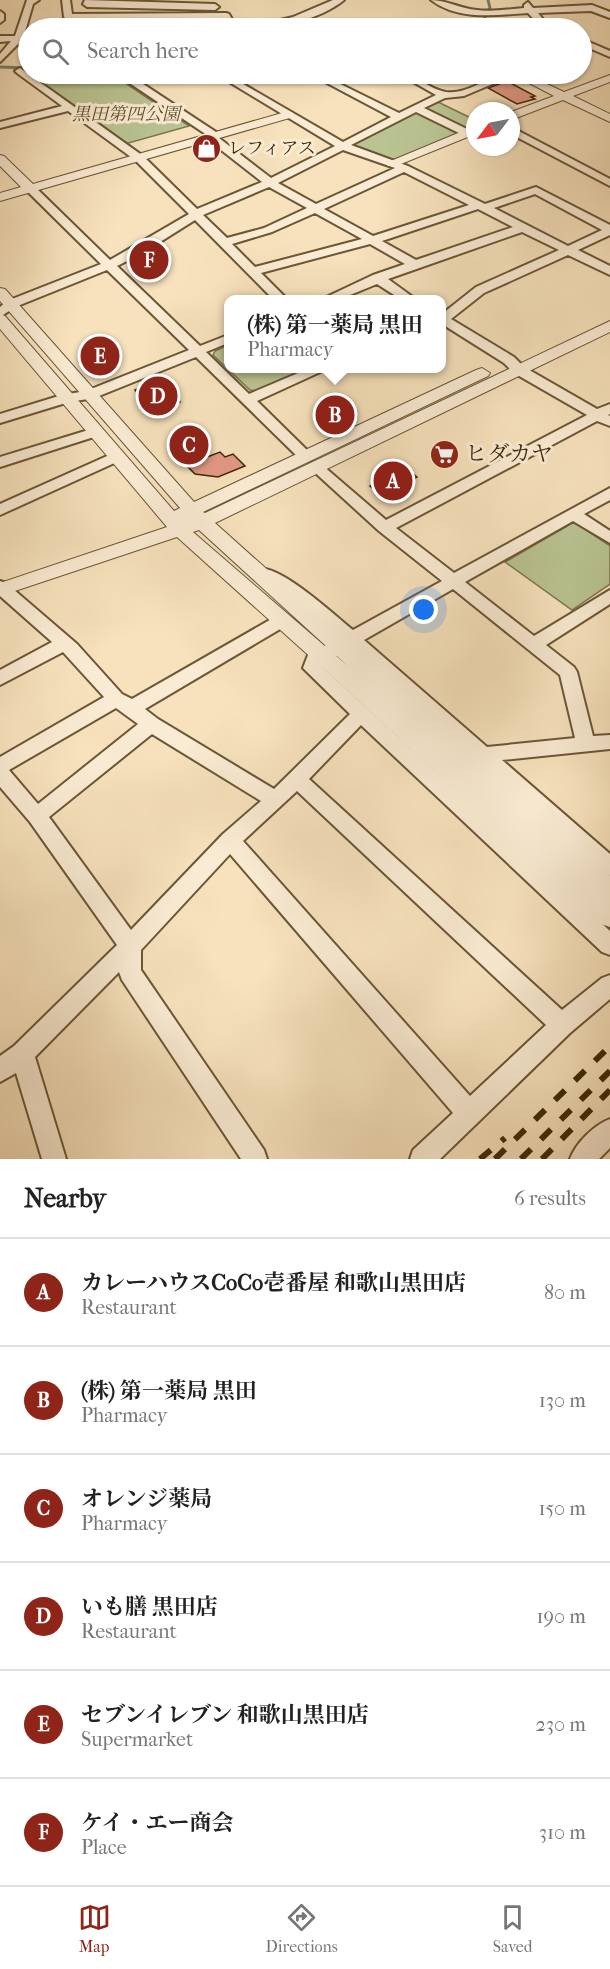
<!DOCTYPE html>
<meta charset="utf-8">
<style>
body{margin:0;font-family:"IM FELL French Canon","Noto Serif JP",serif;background:#f2f2f2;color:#222}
.compass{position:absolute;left:466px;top:102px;width:54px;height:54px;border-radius:50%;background:#fff;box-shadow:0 2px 4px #0004;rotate:238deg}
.you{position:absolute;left:424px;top:610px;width:21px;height:21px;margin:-15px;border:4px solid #fff;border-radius:50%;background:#1a73e8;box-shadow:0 0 0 9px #1a73e833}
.badge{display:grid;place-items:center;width:39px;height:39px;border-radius:50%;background:#8f2418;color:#fff;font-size:20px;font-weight:700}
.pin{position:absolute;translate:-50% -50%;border:3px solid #fff;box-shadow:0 2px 6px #0006}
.popup{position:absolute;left:224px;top:295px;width:222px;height:78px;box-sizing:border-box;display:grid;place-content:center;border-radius:12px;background:#fff;filter:drop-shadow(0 2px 4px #0005);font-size:20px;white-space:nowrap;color:#767676}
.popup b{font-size:22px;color:#222}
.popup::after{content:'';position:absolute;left:50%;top:100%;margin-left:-12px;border:12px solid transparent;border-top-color:#fff}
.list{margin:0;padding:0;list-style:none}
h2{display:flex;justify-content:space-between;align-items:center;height:78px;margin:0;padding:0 24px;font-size:26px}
h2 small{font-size:20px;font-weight:400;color:#767676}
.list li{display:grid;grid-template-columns:39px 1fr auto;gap:18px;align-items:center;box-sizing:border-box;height:108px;padding:0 24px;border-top:2px solid #e0e0e0}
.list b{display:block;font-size:22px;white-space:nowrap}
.list p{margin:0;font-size:20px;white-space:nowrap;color:#767676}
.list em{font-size:20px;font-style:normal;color:#767676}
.icon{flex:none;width:33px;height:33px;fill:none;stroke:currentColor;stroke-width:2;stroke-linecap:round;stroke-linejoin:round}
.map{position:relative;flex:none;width:610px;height:1159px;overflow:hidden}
.search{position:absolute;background:#fff;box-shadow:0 2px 4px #0004;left:18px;right:18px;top:18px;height:66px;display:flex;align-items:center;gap:15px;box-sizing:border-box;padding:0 21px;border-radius:33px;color:#767676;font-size:22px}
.sheet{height:726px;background:#fff}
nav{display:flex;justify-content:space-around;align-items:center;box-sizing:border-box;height:84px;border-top:2px solid #e0e0e0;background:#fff;font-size:16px;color:#767676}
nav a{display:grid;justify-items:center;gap:3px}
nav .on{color:#8f2418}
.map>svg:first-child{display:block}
</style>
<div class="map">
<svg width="610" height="1159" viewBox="0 0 610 1159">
<rect width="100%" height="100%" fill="#f7e2bd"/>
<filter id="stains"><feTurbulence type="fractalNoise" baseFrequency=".00333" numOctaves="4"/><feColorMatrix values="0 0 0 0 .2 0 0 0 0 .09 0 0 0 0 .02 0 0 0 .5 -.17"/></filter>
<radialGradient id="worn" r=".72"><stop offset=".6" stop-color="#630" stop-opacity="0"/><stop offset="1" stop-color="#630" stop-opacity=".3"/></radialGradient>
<!-- green -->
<path fill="#bac493" stroke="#7b764e" stroke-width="1.5" d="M28,73L116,77L189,126L125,144Z
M436,101L475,120V127L393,161L351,146Z
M228,345V368L310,369L255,391L250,390L213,355L215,351Z
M574,522L610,546V584L572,610L505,562Z"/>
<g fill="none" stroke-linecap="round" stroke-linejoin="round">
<!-- stream -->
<path stroke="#76826d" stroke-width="3" d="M475,28L482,23L490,8L488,0
M0,67L28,68"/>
</g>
<!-- building -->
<path fill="#e39984" stroke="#3c2808" stroke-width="1.5" d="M507,81L535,96L531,97L535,99L517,104L488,88Z
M160,381L180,402L154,410L135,390Z
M220,452L225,457L233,454L245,466L218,477L195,474L186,465Z
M405,467L417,477L382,495L370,486Z"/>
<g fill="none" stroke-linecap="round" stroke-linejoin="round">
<defs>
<path id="minor" d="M27,0H39L33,4L24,35L28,36V39L21,41L0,62V54L11,41L0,42V36H15Z
M62,0H70L72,14L226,13L229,14L237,28H229L223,19L68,20L64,17Z
M85,0L215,4L219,7L215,10L87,7L83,4Z
M333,0H344C321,19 274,31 245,28L293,17Z
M431,0C447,0 461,9 477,10C492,12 509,9 524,8V5L528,2L533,8L592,5L610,12V18L591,11L538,13L550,28H542L528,13C496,15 458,21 431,0Z
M0,11L4,14V20L0,23Z
M582,39L610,51V57L582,45Z
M20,68L143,156L197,209L262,182L207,139V135L122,78L78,77L74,74H189L185,77L134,78L219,134V138L271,178L335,146L216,74H226L343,142L391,117L310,74H320L399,113L436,95L399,74C417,74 428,89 446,92C469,95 489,74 512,74L511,76L464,96L445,98L424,108L471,131V135H463L416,112L351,145L408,166L485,204L536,187L610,225V235L578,250L610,266V275L568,255L484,293L451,319L514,357L524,367L597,409L610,404V414L608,415L610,416V426L597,421L396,528L454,573L610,488V500L584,514L610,531V543L573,521L465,582L534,636L610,590V604L546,645L574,667L577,672L593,736L610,735V749L502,760L610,854V876L603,873L350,647L321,666L610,931V955L602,952L361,725L309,779L562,1010L602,978L610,975V999L570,1033L440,1159H410L413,1150L453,1113L230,854L141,950V970L264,1150L267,1159H241L122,980L119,972L35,1057L66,1159H42L16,1073L0,1082V1056L14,1046L117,945L30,822L0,787V757L104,697L63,652L0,685V670L52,642L0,596V581L6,583L77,644L122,694L132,699L275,617H287L290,621L287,625L145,709L158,719L274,789L350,714L303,668L308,655L339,638L282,591L257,577L255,573L257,569C279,563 335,616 353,630L442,581L379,531L310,468L317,463L322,465L386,520L587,415L514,373L504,363L442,324V314L476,287L559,250L522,232L388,279L417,300H402L377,284L338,300H320L373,275L405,264L370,244L261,273L288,300H274L195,220L141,254L117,266L200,346L228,335V343L206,352L249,394L310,368H329L257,401L311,454L313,457L311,460H301L196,357L94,398L69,402L0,423V414L62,395L86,391L189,350L107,270L15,307L0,317V307L7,301L101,264L26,190V186H34L110,260L189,214L135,160L68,111L0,128V122L62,106L17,73L15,71ZM343,150L395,168L316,204L278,183ZM404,172L469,205L373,236L324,209ZM269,187L307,208L264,228L227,238L203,215ZM535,194L602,230L568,246L494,208ZM478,209L513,227L416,260L382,241ZM315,213L362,239L255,267L232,244L272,232ZM453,589L560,675L575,738L487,747L364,640ZM116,708L138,724L38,804L9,770ZM152,734L261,801L223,834L131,930L49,817ZM297,791L546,1025L470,1096L243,841Z
M511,127L610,179V186L511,134Z
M95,428L102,432L100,435L0,467V457Z
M116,452L123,457L121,460L0,515V504Z
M610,1119V1148L599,1159H570C576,1143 594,1125 610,1119Z"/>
<path id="tertiary" d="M512,74H526L564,92L610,75V82L573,96L610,114V122L563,100L511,120V112L554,96Z
M289,111L293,113V117L0,201V193L21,187L0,166V155L4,156L33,184Z
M475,126V134L396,166H388L386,163Z
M0,288L5,289L194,502L476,370L482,368L490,373L488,376L203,512L205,513L610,321V332L215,523L610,876V927L601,924L336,680L177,537L0,596V583L167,527L0,329V314L5,316L174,511L180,508L0,301ZM199,530L349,667L193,532Z"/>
</defs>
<!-- minor casing -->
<use href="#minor" stroke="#6b5635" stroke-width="4"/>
<!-- tertiary casing -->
<use href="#tertiary" stroke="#6b5635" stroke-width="2"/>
<!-- minor -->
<use href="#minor" fill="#faecd4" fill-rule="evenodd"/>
<!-- tertiary -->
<use href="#tertiary" fill="#faecd4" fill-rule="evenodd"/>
<!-- rail -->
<path stroke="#3c2808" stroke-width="6" stroke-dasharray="14 14" stroke-linecap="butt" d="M480,1159L505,1138
M495,1159L610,1046
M521,1159L610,1071
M542,1159L610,1090"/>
</g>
<!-- icons -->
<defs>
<symbol id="shop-disc" viewBox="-11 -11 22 22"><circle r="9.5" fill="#8f2418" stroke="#faecd4"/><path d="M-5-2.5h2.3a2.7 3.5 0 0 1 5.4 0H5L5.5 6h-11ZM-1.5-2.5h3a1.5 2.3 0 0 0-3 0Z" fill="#fff"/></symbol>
<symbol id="supermarket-disc" viewBox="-11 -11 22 22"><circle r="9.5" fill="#8f2418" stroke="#faecd4"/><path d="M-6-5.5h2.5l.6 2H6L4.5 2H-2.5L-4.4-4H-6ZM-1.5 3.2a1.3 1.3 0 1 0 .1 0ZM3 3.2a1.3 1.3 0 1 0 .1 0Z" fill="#fff"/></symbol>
</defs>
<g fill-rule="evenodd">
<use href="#shop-disc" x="190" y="132" width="33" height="33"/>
<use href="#supermarket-disc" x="428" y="438" width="33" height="33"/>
</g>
<g text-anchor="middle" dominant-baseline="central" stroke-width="6" stroke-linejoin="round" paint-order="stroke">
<!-- far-park labels -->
<g font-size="18" font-style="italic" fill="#5c4f2b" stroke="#faecd4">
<text x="126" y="114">黒田第四公園</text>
</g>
<!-- far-poi labels -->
<g font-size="18" fill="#3c2808" stroke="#faecd4" text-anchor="start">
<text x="228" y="148">レフィアス</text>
</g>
<!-- poi labels -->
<g font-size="22" fill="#3c2808" stroke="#faecd4" text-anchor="start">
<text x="465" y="454">ヒダカヤ</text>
</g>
</g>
<rect width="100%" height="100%" filter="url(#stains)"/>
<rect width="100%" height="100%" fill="url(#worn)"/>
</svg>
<svg class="compass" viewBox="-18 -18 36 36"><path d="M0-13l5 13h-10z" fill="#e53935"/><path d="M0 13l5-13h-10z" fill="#767676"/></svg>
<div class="you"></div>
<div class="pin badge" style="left:393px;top:481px">A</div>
<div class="pin badge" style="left:335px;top:415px">B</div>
<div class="popup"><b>(株) 第一薬局 黒田</b>Pharmacy</div>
<div class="pin badge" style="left:189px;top:445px">C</div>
<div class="pin badge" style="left:158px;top:396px">D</div>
<div class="pin badge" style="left:100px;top:356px">E</div>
<div class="pin badge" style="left:149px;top:260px">F</div>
<div class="search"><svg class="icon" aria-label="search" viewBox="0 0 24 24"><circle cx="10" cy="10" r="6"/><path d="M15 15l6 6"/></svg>Search here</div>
</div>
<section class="sheet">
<h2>Nearby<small>6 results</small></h2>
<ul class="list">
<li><span class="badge">A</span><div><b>カレーハウスCoCo壱番屋 和歌山黒田店</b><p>Restaurant</p></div><em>80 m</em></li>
<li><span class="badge">B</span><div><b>(株) 第一薬局 黒田</b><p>Pharmacy</p></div><em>130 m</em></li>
<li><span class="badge">C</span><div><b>オレンジ薬局</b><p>Pharmacy</p></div><em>150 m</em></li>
<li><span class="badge">D</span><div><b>いも膳 黒田店</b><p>Restaurant</p></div><em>190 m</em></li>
<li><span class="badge">E</span><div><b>セブンイレブン 和歌山黒田店</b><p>Supermarket</p></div><em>230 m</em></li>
<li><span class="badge">F</span><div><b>ケイ・エー商会</b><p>Place</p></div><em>310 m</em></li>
</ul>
</section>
<nav>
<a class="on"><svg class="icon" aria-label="map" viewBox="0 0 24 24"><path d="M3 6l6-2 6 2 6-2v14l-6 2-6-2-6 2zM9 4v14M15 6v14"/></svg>Map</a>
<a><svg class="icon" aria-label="directions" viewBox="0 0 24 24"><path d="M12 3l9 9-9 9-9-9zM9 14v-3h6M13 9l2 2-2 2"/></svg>Directions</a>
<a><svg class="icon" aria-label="saved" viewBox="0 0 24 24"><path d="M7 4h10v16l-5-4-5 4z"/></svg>Saved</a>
</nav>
